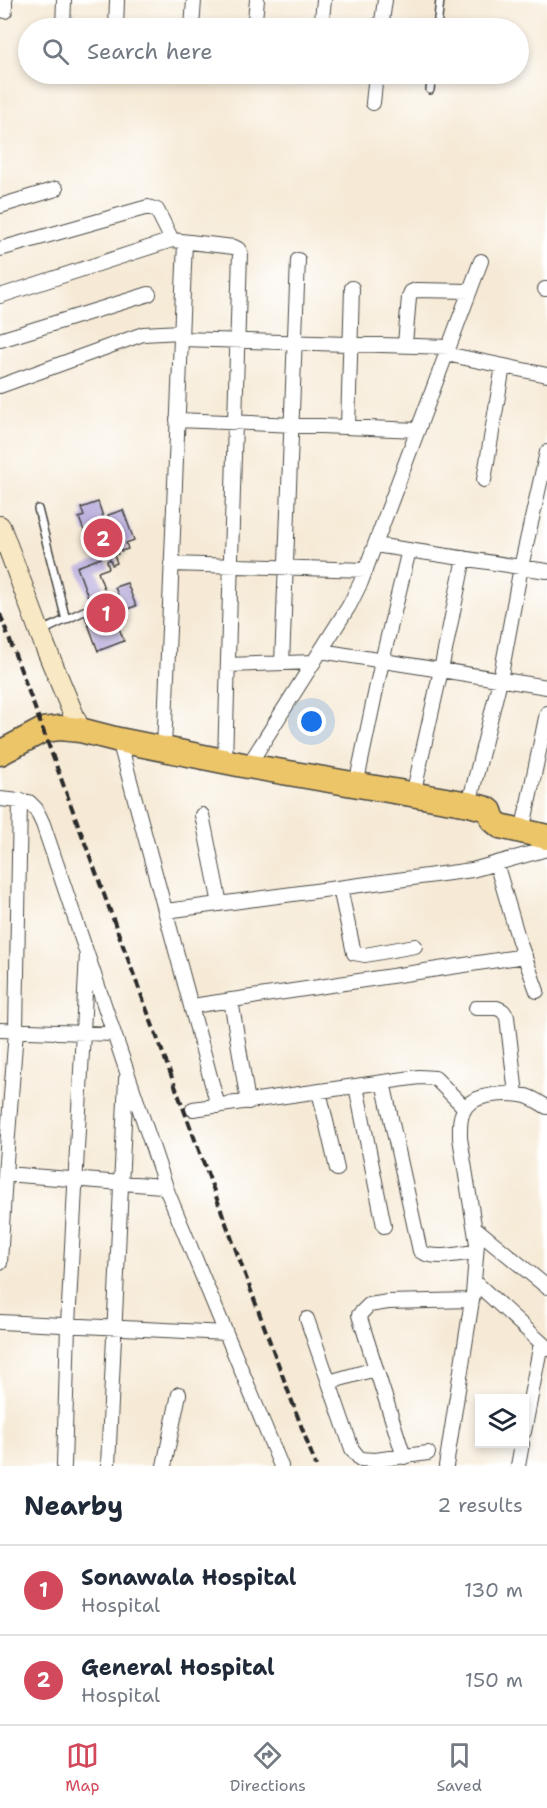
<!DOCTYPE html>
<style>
body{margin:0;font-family:"Shantell Sans",sans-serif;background:#f6f6f7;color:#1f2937}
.controls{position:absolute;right:18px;bottom:18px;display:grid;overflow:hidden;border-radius:0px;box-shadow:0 3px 9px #0003}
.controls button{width:54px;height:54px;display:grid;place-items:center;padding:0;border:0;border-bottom:2px solid #e0e1e3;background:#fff;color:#1f2937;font:30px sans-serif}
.you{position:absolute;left:312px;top:722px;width:21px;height:21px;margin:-15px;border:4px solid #fff;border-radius:50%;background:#1a73e8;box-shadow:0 0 0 9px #1a73e833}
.badge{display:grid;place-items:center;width:39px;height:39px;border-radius:50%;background:#d1495b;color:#fff;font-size:20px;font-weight:700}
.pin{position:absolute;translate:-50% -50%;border:3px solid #fff;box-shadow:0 2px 6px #0006}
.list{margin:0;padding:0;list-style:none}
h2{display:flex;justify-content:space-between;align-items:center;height:78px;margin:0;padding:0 24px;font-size:26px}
h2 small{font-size:20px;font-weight:400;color:#747a83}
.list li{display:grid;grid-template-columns:39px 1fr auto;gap:18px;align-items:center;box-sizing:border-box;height:90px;padding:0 24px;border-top:2px solid #e0e1e3}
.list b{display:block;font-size:22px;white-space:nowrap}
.list p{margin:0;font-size:20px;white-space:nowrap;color:#747a83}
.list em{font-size:20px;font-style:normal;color:#747a83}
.icon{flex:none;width:33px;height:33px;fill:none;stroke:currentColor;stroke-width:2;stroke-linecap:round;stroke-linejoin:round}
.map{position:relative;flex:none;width:547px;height:1466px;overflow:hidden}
.search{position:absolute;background:#fff;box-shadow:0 3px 9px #0003;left:18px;right:18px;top:18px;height:66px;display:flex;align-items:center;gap:15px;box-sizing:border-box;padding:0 21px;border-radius:33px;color:#747a83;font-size:22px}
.sheet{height:258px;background:#fff}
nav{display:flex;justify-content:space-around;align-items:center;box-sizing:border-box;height:84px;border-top:2px solid #e0e1e3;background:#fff;font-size:16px;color:#747a83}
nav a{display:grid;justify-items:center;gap:3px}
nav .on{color:#d1495b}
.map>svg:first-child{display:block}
</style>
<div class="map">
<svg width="547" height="1466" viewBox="0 0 547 1466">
<rect width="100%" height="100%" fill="#fff"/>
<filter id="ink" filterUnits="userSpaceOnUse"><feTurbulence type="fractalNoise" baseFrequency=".0167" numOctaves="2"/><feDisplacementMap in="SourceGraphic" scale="12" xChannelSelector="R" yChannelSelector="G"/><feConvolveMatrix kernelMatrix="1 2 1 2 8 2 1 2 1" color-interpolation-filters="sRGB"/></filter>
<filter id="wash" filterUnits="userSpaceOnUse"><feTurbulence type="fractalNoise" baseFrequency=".008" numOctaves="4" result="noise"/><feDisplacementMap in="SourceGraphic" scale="24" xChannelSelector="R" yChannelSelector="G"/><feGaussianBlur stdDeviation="1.35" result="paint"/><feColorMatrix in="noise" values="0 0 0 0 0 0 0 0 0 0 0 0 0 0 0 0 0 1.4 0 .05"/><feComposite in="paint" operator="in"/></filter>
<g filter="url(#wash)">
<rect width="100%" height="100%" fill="#f6ead6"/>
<g id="blocks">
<!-- building -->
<path fill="#b7aadb" d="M98,502L109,534L114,532L108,515L123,510L134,540L126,543L128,549L121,551L119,546L115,547L118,554L114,555L117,563L112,565L110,559L107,561L109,568L98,572L108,599L118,595L115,587L127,583L136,606L124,610L121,601L110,605L124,641L98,651L85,616L94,613L77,567L101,558L91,531L85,533L79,518L84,516L81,508Z"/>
</g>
</g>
<g filter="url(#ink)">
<use href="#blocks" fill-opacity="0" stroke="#494845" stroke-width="1.5"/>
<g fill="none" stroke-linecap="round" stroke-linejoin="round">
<defs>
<path id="lane" d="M437,28L440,0
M430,90L432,74
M38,509L66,620
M42,631L84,611"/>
<path id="street" d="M5,11V0
M63,28L64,0
M116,28L117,0
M192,28L194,0
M254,28L257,0
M321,28L324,0
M381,28L385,0
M373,103L376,74
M0,206L56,189
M0,249L148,207L157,210L172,240L234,247L238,249L240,252L225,761
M545,289H547
M0,296L172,240
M181,339L449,347
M0,340L149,294
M405,344L409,297L411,292L416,290L470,291
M446,354L547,375
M0,386L143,334L181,332
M177,420L418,430
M348,427L352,288
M484,480L503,366
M375,545L547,571
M171,564L366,570
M321,651L547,687
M282,663L298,260
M228,665L314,662
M119,740L218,1106
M164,749L185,242
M248,766L349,606L361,582L481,261
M356,785L382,661L409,550
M413,795L441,670L464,558
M0,799L29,802L36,809L43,824L168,1193
M469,804L500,680L521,567L547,452
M202,815L220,904
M525,818L547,713
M496,863L519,941L537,991
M340,888L354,953L365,955L415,946
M166,911L472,870L547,849
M231,1000L248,1102
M192,1006L525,956
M476,1008H497L503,1011L507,1017L516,1094
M0,1030L114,1034
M383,1082L420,1251C433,1261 461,1253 476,1252
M356,1086L384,1226
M319,1091L337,1169
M193,1109L419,1077L435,1078L464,1107
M5,1174L162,1186L168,1193L281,1466
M475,1228L547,1287
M0,1263L5,1174L16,1031L20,800
M474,1281L547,1348
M307,1319L352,1449L360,1459L375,1460L428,1453
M0,1322L226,1333
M329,1382L375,1369
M524,1432L541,1343
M404,1457L359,1315L369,1305L388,1302L472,1300
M64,1466L68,1325L87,953
M108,1466L126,1079
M164,1466L179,1394
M446,1466L473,1294L477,1244L460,1138C460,1128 459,1118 464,1110C472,1093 510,1092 526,1096C533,1098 540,1103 547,1107
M518,1466L522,1444"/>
<path id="secondary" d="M0,526L45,646L80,730"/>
<path id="highway" d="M0,753L43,730L60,728L80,730L119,740L248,766L469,804L487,809L490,811L493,820L500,826L547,837"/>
</defs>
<!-- lane casing -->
<use href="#lane" stroke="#494845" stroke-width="10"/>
<!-- street casing -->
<use href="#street" stroke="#494845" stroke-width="16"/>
<!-- secondary casing -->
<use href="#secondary" stroke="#494845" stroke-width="22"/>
<!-- highway casing -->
<use href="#highway" stroke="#494845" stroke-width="27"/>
<!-- lane -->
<use href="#lane" stroke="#fff" stroke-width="7"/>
<!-- street -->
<use href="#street" stroke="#fff" stroke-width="14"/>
<!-- secondary -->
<use href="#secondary" stroke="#f8e8c3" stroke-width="20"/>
<!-- highway -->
<use href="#highway" stroke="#edc569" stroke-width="24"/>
<!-- rail -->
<path stroke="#2b2b2b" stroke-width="4" stroke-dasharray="9 4.5" stroke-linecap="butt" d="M0,614L316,1466"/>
</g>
</g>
</svg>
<div class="controls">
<button><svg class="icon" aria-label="layers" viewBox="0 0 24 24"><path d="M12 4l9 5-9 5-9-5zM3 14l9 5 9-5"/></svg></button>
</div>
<div class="you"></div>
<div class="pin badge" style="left:106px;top:613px">1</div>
<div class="pin badge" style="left:103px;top:538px">2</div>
<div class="search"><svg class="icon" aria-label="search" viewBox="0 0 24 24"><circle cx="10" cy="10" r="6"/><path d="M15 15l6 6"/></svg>Search here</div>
</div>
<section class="sheet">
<h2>Nearby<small>2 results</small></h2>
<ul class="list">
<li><span class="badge">1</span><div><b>Sonawala Hospital</b><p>Hospital</p></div><em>130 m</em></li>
<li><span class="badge">2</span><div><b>General Hospital</b><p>Hospital</p></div><em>150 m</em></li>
</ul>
</section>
<nav>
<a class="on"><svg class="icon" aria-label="map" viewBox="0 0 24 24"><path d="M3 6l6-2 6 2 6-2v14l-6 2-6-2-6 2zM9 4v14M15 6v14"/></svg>Map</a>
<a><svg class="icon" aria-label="directions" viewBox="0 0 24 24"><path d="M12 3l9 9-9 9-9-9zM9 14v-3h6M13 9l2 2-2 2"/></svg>Directions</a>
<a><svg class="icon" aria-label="saved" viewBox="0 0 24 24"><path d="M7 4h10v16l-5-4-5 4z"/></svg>Saved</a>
</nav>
